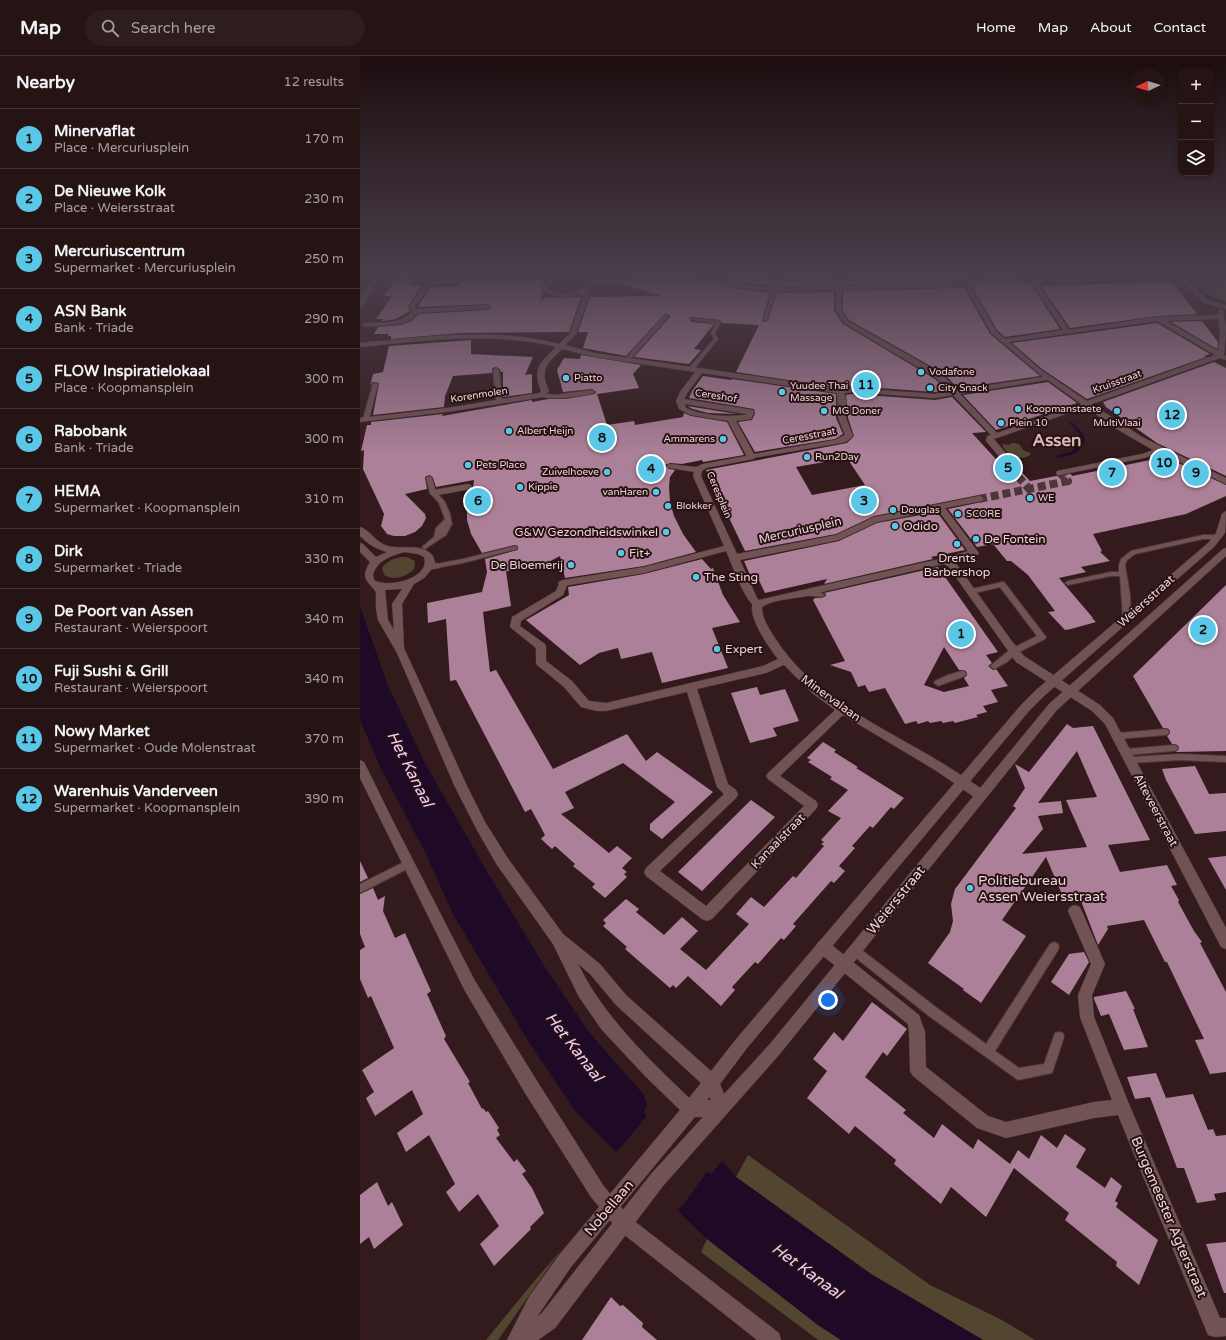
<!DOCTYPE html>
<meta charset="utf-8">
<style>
body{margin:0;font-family:"Varela Round",sans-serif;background:#2e1d1e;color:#f1f3f6}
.controls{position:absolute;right:12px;top:12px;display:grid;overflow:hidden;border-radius:8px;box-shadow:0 2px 6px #0003}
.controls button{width:36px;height:36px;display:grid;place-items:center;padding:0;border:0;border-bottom:1px solid #423334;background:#261415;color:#f1f3f6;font:20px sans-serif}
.compass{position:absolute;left:770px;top:12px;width:36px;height:36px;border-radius:50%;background:#261415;box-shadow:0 2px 6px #0003;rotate:266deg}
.you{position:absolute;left:468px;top:944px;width:14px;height:14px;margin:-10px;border:3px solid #fff;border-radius:50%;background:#1a73e8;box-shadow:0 0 0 6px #1a73e833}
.badge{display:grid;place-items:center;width:26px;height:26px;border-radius:50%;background:#5bc7e7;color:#111;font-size:13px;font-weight:700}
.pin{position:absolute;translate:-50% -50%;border:2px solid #fff;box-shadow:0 1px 4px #0006}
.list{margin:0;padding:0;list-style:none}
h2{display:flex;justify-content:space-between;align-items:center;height:52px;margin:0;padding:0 16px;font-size:17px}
h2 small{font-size:13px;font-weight:400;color:#a49ea0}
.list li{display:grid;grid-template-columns:26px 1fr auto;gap:12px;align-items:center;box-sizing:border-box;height:60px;padding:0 16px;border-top:1px solid #423334}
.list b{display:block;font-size:15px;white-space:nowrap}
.list p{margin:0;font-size:13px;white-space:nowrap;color:#a49ea0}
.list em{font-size:13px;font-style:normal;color:#a49ea0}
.icon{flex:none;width:22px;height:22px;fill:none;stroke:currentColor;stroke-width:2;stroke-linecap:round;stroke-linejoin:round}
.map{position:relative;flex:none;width:866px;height:1284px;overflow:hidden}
header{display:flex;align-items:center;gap:24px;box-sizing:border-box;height:56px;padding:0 20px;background:#261415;border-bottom:1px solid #423334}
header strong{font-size:19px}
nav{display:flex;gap:22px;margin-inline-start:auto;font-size:14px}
.search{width:280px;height:36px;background:#2e1d1e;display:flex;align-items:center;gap:10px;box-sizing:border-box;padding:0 14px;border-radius:22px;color:#a49ea0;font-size:15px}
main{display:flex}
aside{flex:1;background:#261415}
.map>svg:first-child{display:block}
</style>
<header>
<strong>Map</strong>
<div class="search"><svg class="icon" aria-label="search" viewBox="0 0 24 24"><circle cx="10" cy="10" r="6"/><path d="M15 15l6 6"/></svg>Search here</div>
<nav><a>Home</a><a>Map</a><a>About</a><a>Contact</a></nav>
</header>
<main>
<aside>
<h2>Nearby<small>12 results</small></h2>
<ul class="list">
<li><span class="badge">1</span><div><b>Minervaflat</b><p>Place · Mercuriusplein</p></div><em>170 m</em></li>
<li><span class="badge">2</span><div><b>De Nieuwe Kolk</b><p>Place · Weiersstraat</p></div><em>230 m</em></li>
<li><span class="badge">3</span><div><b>Mercuriuscentrum</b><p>Supermarket · Mercuriusplein</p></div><em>250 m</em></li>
<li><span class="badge">4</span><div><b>ASN Bank</b><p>Bank · Triade</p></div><em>290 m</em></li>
<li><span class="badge">5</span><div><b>FLOW Inspiratielokaal</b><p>Place · Koopmansplein</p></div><em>300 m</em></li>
<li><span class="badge">6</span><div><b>Rabobank</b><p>Bank · Triade</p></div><em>300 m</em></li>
<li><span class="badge">7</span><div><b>HEMA</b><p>Supermarket · Koopmansplein</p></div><em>310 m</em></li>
<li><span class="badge">8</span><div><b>Dirk</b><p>Supermarket · Triade</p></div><em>330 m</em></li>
<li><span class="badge">9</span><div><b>De Poort van Assen</b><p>Restaurant · Weierspoort</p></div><em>340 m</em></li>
<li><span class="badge">10</span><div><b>Fuji Sushi &amp; Grill</b><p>Restaurant · Weierspoort</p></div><em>340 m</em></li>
<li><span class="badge">11</span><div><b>Nowy Market</b><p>Supermarket · Oude Molenstraat</p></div><em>370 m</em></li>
<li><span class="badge">12</span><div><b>Warenhuis Vanderveen</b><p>Supermarket · Koopmansplein</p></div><em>390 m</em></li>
</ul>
</aside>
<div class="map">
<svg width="866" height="1284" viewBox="0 0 866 1284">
<rect width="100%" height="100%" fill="#331a1c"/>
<!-- green -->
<path fill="#534630" d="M815,218H866V248C854,247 837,236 832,224Z
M653,387L659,388L664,395L671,397L670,399C659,406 646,399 642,388L648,389Z
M41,501H47L55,505L54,513C46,521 34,525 24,519L22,512C27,505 33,503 41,501Z
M388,1099L570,1229L640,1263L675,1284H623L511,1218L376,1121Z
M347,1183L458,1269L481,1284H458L341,1196Z
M201,1194L138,1284H126L171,1229Z"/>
<!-- water -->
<path fill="#1e0927" d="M832,224L848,238L866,246V248C850,247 839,240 832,224Z
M712,366L724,379C727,396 711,399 698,402L696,400L711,396L719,387L720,379L709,367Z
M0,550L28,630L66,709L129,819L185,911L228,975L284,1039L287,1050L284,1056L286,1059V1061L346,1117L348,1116L351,1118L362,1105L376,1121L511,1218L623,1284H481L458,1269L347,1183L318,1155L323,1148L262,1090L256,1096L215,1055L170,988L93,858L64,794L20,711L0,664Z"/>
<!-- pier -->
<path fill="#331a1c" d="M286,1061L346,1117L323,1149L262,1090Z"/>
<!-- building -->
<path fill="#ac8098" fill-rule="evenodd" d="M40,218H56L49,229H60L59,231H61L48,250L50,255L36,263L22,265L23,263H16L32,240H24Z
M275,218H326L372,232L410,237L402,265L403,266L408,264L417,237L474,236V255L483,268L575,323L587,334L575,336L492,330L481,332L376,316L399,269L362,267V266L359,264L330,261L331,266L354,268L334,293L341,294L329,308L274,301L310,261V259L305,258L266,300L223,292L228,276H218L230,241L302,240L253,226Z
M342,218H416L413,229L373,226Z
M423,218H474V229L420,230Z
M483,218H617L606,225L483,228Z
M630,218H650L653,219L660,227H670L700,273L645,281L637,274L612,230Z
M186,223L180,231L183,236L180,245L186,242L221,241L209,276L100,277L31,283V280H28L29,278H14L18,271L41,269L52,265L58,258L128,254L132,251L128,248L58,251L70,231H97L101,227H108L110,224L128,226Z
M806,226L814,229L837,258L798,260L710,272L681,230Z
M604,232L630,278L680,320L598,332L583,317L489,264L483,255V235Z
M842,265L858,286L857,293L811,266Z
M797,267L850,298L844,300L846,301L727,343L682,313L652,287Z
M111,284V298L173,301L165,319L172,318V337L143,341V316H141L140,313L135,311L132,313V317L93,320L85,340L84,351L13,359L19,327L12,326L10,330L13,318L23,316L29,290Z
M221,299L281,309L273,318L279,332L237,338L247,369L274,365L275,369L323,361L324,357L331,360L367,366L384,399L343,406L342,404L322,408L310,407L305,409L309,413L315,414L310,421L309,430L310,446L314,460L323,478L336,496L284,510L205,522L200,500L179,511L146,515L151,550L123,556L130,616L136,614L193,713L267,678L286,705L297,696L353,736L302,783L290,774V768L315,746L263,707L205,736L214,752L201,758L249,797L257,790L272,802L262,812L267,816L264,818L267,821L245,842L232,831L235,828L213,810L215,808L195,790L192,793L181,783L185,779L171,753L165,756L96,624L90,625L86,563L68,567L67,547L122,536L127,516L125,503L157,494L158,491L155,489L122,497L111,478L107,464V447L111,435L113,432L114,424L76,431L73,422L70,419L65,421L67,433L45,438L65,458L66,462L62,470L55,476L45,480H34L27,478L21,470L24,458L3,413L4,394L1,395L7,369H11V366L83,358L82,360L172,344V346L189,343H206L234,338L236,336L232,333L203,336L197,314L204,302L220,303Z
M854,306L866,312V420L797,387L746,351L743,346Z
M343,320L371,324L372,323L476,338V362L483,378L475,383L395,396L378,366L392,364L395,357L394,353L329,342L332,335Z
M688,326L717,347L636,374L603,339Z
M492,338L575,344L592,341L626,376L612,377L644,412L650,414L656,410L670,425L696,420L711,418L712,420L805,401L866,429V440L826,458L733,478L742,495L740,496L750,505L721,511L726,516L699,522L733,562H732L736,566L711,573L705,574L688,556L695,555L668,519L651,505H647L633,488L617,491L588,453L622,446L624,442L619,439L514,460L476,478L385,495L346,414L487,387L494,380L488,362L486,339ZM487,402L505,429L452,439L436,411Z
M327,350L377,358L348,357L333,353Z
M577,456L605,494L571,501L573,503L464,528L467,523L405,537L396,518L390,519L384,505L479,485L517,467Z
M342,503L351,513L353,512L363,539L380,566L352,572L368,612L302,627L292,596L261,603L258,592L239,597L220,609L166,564L209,539L208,531L284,518Z
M578,511L638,596L626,599L632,607L628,610L633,614L636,613L648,630L631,634L638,646L623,650L627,656L616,659L618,661L595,667L593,665L583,667L581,665L570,667L568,665L558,668L556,665L545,668L525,632L509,636L505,629L498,631L491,616L470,609L485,605L453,544L455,542H461L466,540V538L464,537ZM584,591L599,614L606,615L607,619L604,622L609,630L584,636L564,629Z
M866,529V695L816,696L819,691L817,689L812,688L807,680L810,677L809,673L803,672L773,620Z
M397,631L400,639L425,633L439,665L413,672L417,680L390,687L371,637Z
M707,668L713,672L733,670L790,784L748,789L760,816L807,809L817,829L811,830L819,844L818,846L834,875L842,886L840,887L866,936V1016L850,1018L835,984L844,983L818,929L807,906H805L784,864L747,870L748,873L738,889L721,845H716L701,836L686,801L642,864L666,880L621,947L603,934L604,933L568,907L590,876L593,865L591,848L595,833L656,752L653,750L665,732L655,708L669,716ZM717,695L737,741L706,744L727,791L662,798L683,773L678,760L703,757L701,745L678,747Z
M463,686L476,694L474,696L498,711L496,712L544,742L534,753L531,751L513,772L510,770L492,790L495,792L479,810L485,815L474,827L471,825L433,868L436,870L424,884L421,882L398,908L395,906L372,931L375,934L361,950L328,920L316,932L313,929L310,932L265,893L267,891L243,870L246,867L243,864L266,843L279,853L276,856L304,879L322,861L338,875L320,893L346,914L389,868L376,858L391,841L404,851L433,820L436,822L464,790L461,788L464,786L461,784L481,762L468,755L488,734L470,723L472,721L448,706L451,704L447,702Z
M835,710L849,738L866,737V775L835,778L806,724L802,713Z
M391,744L415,761L342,835L318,816Z
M866,800V834L848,802Z
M0,805L8,822L0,826Z
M13,832L18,844L25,840L23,855L35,882L45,877L71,935L67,938L86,980L84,983L110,1026L108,1027L122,1053L123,1052L126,1056L128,1055L139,1072L137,1074L140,1079L136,1082L154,1106L157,1103L166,1115L162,1118L172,1132L184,1157L170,1171L171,1173L134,1210L120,1188L139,1170L118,1138L99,1156L86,1136L95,1128L69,1079L46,1096L37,1077L63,1058L52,1034L15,1060L6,1042L14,1036L2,1014L34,992L11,940L8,942L0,923V894L5,891L0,878V838Z
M724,896L729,906L709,939L691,926L709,898Z
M766,935L775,953H773L788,991L764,994L749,958L741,960L734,943V941Z
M512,946L547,973L527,1000L523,996L505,1021L546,1054L543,1057L574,1082L582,1068L613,1093L618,1083L650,1108L658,1094L669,1103L681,1079L697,1092L705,1078L726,1093L716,1111L745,1132L751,1121L762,1130L755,1145L758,1147L756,1151L798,1184L779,1229L756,1210L757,1206L705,1164L709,1157L654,1112L626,1161L591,1131L581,1148L534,1108L536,1104L495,1070L489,1078L447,1042L467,1015L453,1003L474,976L483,985Z
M796,1017L806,1042L833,1038L848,1074L853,1073L856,1080L866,1079V1136L854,1138L856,1144L837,1147L824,1112H817L790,1041L775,1043L767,1021Z
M17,1126L28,1150L32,1146L43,1169L14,1193L9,1181L0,1188V1139Z
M866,1186V1237H864L846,1188Z
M251,1241L260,1250L263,1249L283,1267L282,1271L297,1284H222Z"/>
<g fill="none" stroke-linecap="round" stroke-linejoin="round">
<!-- pedestrian-tunnel -->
<path stroke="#4e3638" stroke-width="8" stroke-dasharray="8 4" stroke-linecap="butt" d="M650,411L669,433
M619,443L708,425L700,417"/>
<defs>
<path id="service" d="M418,218H422L407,264L403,265Z
M305,259L309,260L269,305H265V303Z
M331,262L359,265L361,266L355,277L358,283L333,314L331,315L328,313L329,312L354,283L351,277L356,267L333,264H331Z
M136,312L139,314L142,346L139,348L136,346L133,314Z
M13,327L18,328L9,363L6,365L3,363Z
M232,334L235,336L234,337C220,340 191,346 178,339L181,337L195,339Z
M69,420L72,422L76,436L85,446L90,458L92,468L86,479L65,493L62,491L74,481L76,472L85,463L79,447L70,437L66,422Z
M843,479H858L861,481L858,483H843L775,498L767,504L765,509L770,539L771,563L770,565H767L763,563L760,520H751L708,529L705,527L708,525L751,516H759V509L761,503L771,495Z
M155,490L157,491V493L103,507L76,512L73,510L76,508L103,503Z
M642,526H644L686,581L685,583L657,597L647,606L634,613L630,610L651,593L677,580L640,531L611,538L607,536L608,534Z
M446,535L461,537L465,539L461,541L446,539L445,537Z
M602,615L605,616L606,618L605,620L578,630L574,627L575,625L588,619Z
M805,673L808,674L809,676L808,678L805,679L758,683L755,682L754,680L755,678L758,677Z
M814,689L817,690L818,692L817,694L814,695L766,699L763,698L762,696L763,694L766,693Z
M820,698L866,700V706L820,704L771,707L768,706L767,704L768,702L771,701Z
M48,804L51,805L53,808L51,811L0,837V828Z
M694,886L698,888L699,891L698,894L635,995L659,1012L684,1008L695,977L699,976L703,977L704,981L692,1017L658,1024L569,960L491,898L490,895L491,892L495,890L499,892L577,952L626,988L690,888Z"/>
<path id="pedestrian" d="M108,218L128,220L200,219L197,221L128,224L109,222L97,227L70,229L55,251L57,253L128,249L131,251L128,253L57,257L51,264L40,268L5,271L2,269L5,267C21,266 41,269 52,255L49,251L66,226L96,223Z
M263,218H274L231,230L228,228Z
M687,218L690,220L689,221L677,227L709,274L798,261L858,259L859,254H863L866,272L864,299L866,300V304L860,302L732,348L782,381L866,422V428L800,397L784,402L700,419H697L696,417L697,415L782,398L793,394L755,372L726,351L634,383L648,400L654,411L650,413H647L641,403L626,385L627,380L631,379L593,339L575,342L492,336L480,338L476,336L477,334L492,332L575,338L590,335L576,322L484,267L476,255V231L481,232L482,255L488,265L582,318L597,334L683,321L631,277L604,228L605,227H609L636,275L645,283L703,274L671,226ZM858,263L860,280L858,295L806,265ZM797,265L855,299L727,345L681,314L649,286ZM688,324L721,348L637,377L600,338Z
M809,218L824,222L849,245L866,249V253L845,247L820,224L809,222L793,223L790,221L793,219Z
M391,399H394V403L346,412L342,415L341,420L377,498L476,479L514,461L619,440L622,441L623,443L622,445L585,452L619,497L617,499L584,508L581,507L579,505L581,503L608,495L578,454L517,466L479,484L380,504L397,542L403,549L398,552C385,549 372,507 366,495L284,517L203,530L200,529L198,527L200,525L203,524L284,511L364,490L333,420L334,416L310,412L306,410L310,408L336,411L343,408Z
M108,428L111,429L112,431L111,433L73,440L69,437L73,434Z"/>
<path id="minor" d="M215,218L228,221L233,225V229L225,236L229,239L216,278L205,289L235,297L470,331L483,334L486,343V362L493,380L486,386L475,388L388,403L368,365L331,359L319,353L316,345L320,336L335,316L235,301L202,293C187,308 179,313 189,335L184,341L87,356L0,366V362L87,352L179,337L181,335C172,312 180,307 196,291C134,275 63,285 0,291V287C65,281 135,271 199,288L210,277L223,240L220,238C207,242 191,243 181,232C187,219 202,218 215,218ZM206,222H215L227,226V229C217,238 198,241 187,232L195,224ZM342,317L477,337L478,362L485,379L475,384L394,398L376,365L391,363L394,356L393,354L324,343L328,336ZM325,348L386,358L385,359C367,361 343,360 326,352Z
M327,218C343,218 357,225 373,227C407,233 441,231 475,230L476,218H482L481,230L606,226L621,218H629L615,227L607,230L418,236L372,231Z
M676,218H688L704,222L793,219L796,221L793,223L704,226Z
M584,502L594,506L598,510L651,584L664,600L740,649L753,662L866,872V893L861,891L745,668L732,655L656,606L588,510L583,508L458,537C440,544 418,541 402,551C402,562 409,573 415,582C453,642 523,671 582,707C597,716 611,726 625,735L627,739L625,743L621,744L617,743L575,714L483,659L420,720L456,745L458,749L456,753L352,863L347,865L342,863L286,820L284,816L286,812L364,738L357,731L327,636L246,655H237L221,651L204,631L177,609L176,606V592L150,571L152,561L196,535L200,525H206L208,527L203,539L161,565L160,570L185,588L186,591V605L212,625L229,645L246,647L403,610L418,603C409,592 390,564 392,550L399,544ZM424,609L452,637L475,654L408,717L406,720L408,723L444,750L346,850L300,815L376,742L378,738L376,734L368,728L337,633L406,617Z
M76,507L79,508L81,510L79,512L69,514L64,511L66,509Z
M0,704L4,706L33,765L115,925L177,1025L243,1129L269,1161L419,1277L421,1284H397L257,1173L231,1141L165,1037L105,935L0,722Z
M715,849L720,851L745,908L732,939L734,961L769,1048L860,1262H866V1280L855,1281L848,1279L758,1059L734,1062L646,1082L617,1072L553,1020L550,1015L549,976L548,968L458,896L456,891L458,886L463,884L468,886L559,959L565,976L566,1011L628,1060L646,1066L734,1046L752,1044L720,961L718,939L731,908L708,855L710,851Z"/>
<path id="secondary" d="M15,218H21L3,249L0,251V244Z
M866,455L865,477L854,491L684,640L669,655L387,992L360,1028L364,1038L409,989L689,648L863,493L866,492V500L697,654L419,999L303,1130L195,1272L178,1284H147L169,1241L199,1199L320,1054L286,1021L242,974L219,941L193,888L137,809L117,774L95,731L37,597L18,564L16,553V536C7,524 0,523 10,506L0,496V487L3,488L16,501L27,496C16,493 8,488 0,480V471C9,473 16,487 28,490C43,494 62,486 73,500L75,506L72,513L64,522L54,528L42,548L44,592L107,730L125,766L147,801L203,878L240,908L266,939L351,1015L377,982L661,649L676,634L848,487L856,477L862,458ZM45,496L58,498L64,501C71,522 29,533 14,524L13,519C16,505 32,499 45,496ZM40,533H42L32,548L34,574L28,564L25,534ZM218,908L230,918L256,949L341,1027L329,1042C286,1000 245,962 218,908ZM350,1041L351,1044H347ZM335,1061H343L291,1118L181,1258L177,1261L211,1211Z"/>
</defs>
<!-- service casing -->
<use href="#service" stroke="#4b3638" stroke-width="2"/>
<!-- pedestrian casing -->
<use href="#pedestrian" stroke="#4b3638" stroke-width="1"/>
<!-- minor casing -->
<use href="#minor" stroke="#4b3638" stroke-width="1"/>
<!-- secondary casing -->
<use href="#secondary" stroke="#4b3638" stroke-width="1"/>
<!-- service -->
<use href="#service" fill="#715354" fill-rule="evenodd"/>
<!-- pedestrian -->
<use href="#pedestrian" fill="#715354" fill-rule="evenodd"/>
<!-- minor -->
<use href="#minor" fill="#715354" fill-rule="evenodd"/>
<!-- secondary -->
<use href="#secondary" fill="#715354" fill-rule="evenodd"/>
</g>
<!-- sky -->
<linearGradient id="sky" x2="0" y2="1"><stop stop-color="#1c0e0f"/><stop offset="0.55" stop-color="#4a3e4b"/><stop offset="1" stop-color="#4a3e4b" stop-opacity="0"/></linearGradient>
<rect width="866" height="398" fill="url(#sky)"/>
<!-- markers -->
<g fill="#5bc7e7" stroke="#291012" stroke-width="1.5">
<circle cx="561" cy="316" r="4"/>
<circle cx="206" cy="322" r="4"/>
<circle cx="570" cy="332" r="4"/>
<circle cx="422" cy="336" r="4"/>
<circle cx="658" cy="353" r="4"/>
<circle cx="464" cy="355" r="4"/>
<circle cx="757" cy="355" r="4"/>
<circle cx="641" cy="367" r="4"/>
<circle cx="149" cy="375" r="4"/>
<circle cx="363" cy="383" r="4"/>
<circle cx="447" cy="401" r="4"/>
<circle cx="108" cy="409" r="4"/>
<circle cx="247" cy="416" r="4"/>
<circle cx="160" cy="431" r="4"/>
<circle cx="296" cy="436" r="4"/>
<circle cx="670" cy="442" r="4"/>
<circle cx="308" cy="450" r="4"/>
<circle cx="533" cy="454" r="4"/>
<circle cx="598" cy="458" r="4"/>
<circle cx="535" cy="470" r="4"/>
<circle cx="306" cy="476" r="4"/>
<circle cx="616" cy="483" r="4"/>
<circle cx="597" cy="488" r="4"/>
<circle cx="261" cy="497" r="4"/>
<circle cx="211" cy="509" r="4"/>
<circle cx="336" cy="521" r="4"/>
<circle cx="357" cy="593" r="4"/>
<circle cx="610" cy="832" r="4"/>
</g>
<g text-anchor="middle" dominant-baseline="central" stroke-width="4" stroke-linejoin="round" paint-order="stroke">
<!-- far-poi labels -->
<g font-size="10" fill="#e8d6d6" stroke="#291012" text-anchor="start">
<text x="569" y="316">Vodafone</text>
<text x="214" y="322">Piatto</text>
<text x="430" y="330">Yuudee Thai<tspan x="430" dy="12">Massage</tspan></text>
<text x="578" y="332">City Snack</text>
<text x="666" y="353">Koopmanstaete</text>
<text x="472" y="355">MG Doner</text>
<text x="649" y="367">Plein 10</text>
<text x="757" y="367" text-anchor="middle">MultiVlaai</text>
<text x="157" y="375">Albert Heijn</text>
<text x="355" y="383" text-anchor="end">Ammarens</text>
<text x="455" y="401">Run2Day</text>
<text x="116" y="409">Pets Place</text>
<text x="239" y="416" text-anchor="end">Zuivelhoeve</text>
<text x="168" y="431">Kippie</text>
<text x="288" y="436" text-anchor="end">vanHaren</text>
<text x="678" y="442">WE</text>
<text x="316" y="450">Blokker</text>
<text x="541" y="454">Douglas</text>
<text x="606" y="458">SCORE</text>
</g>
<!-- far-street labels -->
<g font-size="10" fill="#e8d6d6" stroke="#291012">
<text transform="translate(757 326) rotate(-20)">Kruisstraat</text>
<text transform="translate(119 339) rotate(-9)">Korenmolen</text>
<text transform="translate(356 340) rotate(9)">Cereshof</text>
<text transform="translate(449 380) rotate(-11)">Ceresstraat</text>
<text transform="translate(359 439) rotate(67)">Ceresplein</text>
</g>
<!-- poi labels -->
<g font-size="12" fill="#e8d6d6" stroke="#291012" text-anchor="start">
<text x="543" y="470">Odido</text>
<text x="298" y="476" text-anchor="end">G&amp;W Gezondheidswinkel</text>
<text x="624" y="483">De Fontein</text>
<text x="269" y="497">Fit+</text>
<text x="597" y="502" text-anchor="middle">Drents<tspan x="597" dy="14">Barbershop</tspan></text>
<text x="203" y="509" text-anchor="end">De Bloemerij</text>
<text x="344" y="521">The Sting</text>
<text x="365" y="593">Expert</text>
</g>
<!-- street labels -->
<g font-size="12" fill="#e8d6d6" stroke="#291012">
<text transform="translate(440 474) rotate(-13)">Mercuriusplein</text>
<text transform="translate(786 545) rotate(-42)">Weiersstraat</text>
<text transform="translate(471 642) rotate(36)">Minervalaan</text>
<text transform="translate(796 754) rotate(62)">Alteveerstraat</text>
<text transform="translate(418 785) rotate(-46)">Kanaalstraat</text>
</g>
<!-- near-poi labels -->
<g font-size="14" fill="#e8d6d6" stroke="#291012" text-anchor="start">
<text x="618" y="824">Politiebureau<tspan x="618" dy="16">Assen Weiersstraat</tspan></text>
</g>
<!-- near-street labels -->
<g font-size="14" fill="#e8d6d6" stroke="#291012">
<text transform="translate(536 844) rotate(-51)">Weiersstraat</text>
<text transform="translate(249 1152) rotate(-50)">Nobellaan</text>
<text transform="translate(809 1161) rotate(67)">Burgemeester Agterstraat</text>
</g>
<!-- near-water labels -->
<g font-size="16" font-style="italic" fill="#edcdfe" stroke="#291012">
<text transform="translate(50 713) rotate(63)">Het Kanaal</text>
<text transform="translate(214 991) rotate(52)">Het Kanaal</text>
<text transform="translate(447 1215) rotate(36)">Het Kanaal</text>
</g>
<!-- far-town labels -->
<g font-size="17" font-weight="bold" fill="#d9b6b7" stroke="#291012">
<text x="697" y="384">Assen</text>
</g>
</g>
</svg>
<div class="controls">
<button>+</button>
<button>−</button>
<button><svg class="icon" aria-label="layers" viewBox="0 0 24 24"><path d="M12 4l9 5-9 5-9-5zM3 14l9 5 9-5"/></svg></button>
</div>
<svg class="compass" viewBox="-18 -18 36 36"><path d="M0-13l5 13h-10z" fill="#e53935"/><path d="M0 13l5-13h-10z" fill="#a49ea0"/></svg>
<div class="you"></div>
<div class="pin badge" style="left:601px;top:578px">1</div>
<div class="pin badge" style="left:843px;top:574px">2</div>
<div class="pin badge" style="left:504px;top:445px">3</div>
<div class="pin badge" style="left:291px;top:413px">4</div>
<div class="pin badge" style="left:648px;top:412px">5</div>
<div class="pin badge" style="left:118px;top:445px">6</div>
<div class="pin badge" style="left:752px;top:417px">7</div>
<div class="pin badge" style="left:242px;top:382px">8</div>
<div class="pin badge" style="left:836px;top:417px">9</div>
<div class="pin badge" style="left:804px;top:407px">10</div>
<div class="pin badge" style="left:506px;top:329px">11</div>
<div class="pin badge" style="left:812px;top:359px">12</div>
</div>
</main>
